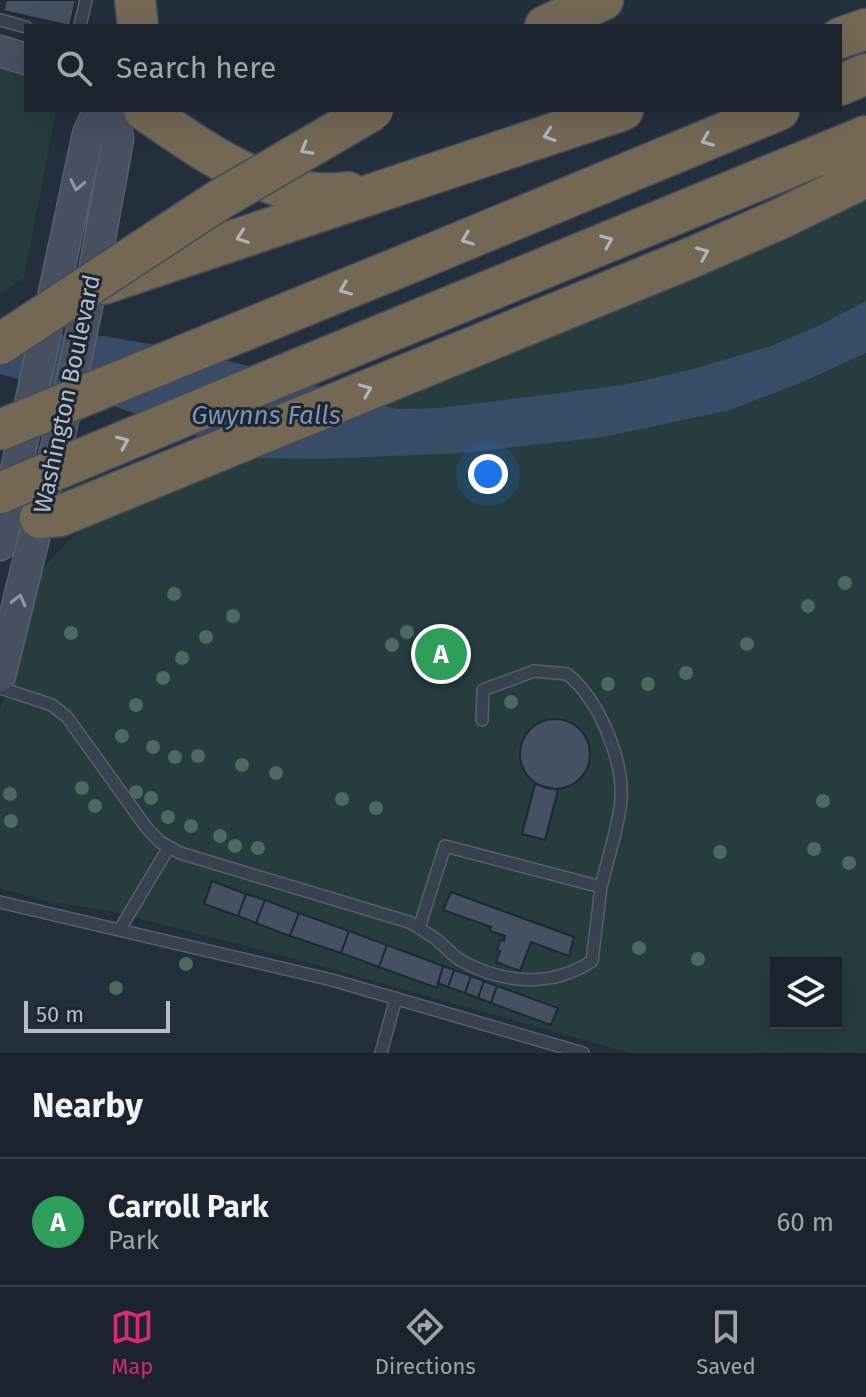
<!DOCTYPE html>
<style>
body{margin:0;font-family:"Fira Sans",sans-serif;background:#282f3a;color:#f1f3f6}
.controls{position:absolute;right:24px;bottom:24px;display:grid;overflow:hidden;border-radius:0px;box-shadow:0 8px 32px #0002}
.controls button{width:72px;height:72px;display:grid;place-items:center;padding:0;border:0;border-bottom:2px solid #39404a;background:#1b232e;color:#f1f3f6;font:40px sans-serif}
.scale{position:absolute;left:24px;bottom:20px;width:146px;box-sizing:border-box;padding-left:8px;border:4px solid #b4bcc9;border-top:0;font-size:22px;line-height:28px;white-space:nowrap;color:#b4bcc9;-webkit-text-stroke:6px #1d2633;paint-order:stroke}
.you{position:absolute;left:488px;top:474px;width:28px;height:28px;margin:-20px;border:6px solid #fff;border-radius:50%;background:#1a73e8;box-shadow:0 0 0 12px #1a73e833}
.badge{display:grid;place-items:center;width:52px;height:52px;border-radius:50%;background:#db2777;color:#fff;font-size:26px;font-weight:700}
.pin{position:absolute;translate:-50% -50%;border:4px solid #fff;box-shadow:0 2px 8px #0006}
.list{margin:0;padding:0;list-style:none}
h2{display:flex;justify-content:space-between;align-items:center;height:104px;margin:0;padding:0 32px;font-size:34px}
h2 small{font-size:26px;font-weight:400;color:#a0a4aa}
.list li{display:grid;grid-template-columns:52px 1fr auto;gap:24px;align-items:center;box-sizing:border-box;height:128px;padding:0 32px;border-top:2px solid #39404a}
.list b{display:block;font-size:30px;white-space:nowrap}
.list p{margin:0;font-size:26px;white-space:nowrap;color:#a0a4aa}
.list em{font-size:26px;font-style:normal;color:#a0a4aa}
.icon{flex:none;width:44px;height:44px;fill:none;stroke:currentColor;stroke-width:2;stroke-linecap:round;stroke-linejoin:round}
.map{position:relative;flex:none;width:866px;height:1053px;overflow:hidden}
.search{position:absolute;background:#1b232e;box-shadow:0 8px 32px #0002;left:24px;right:24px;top:24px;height:88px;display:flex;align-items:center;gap:20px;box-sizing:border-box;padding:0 28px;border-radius:0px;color:#a0a4aa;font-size:30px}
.sheet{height:232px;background:#1b232e}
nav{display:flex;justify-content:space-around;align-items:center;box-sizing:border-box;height:112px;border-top:2px solid #39404a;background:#1b232e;font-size:22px;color:#a0a4aa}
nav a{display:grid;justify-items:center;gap:4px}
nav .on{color:#db2777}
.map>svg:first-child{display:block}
</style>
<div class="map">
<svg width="866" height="1053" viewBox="0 0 866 1053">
<rect width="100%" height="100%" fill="#242f3e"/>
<!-- green -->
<path fill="#263c3f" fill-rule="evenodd" d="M0,60L26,67V110H56L24,278L0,294Z
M866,200V1053H630L303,961L106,910L49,902L0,888V710L32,599L45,566L75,535L112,514L749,255ZM776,963H836V1023H776Z"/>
<!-- water -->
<path fill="#394c67" d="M866,301V353L805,381L730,410L603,437L462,453L320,459L259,458L111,405L0,374V327L49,334L104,336L161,346L241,364L396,409L439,408L623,385L690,370L771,346L818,326Z"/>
<!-- building -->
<path fill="#455162" stroke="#1f2835" stroke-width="2" d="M6,0H76L70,26L3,11Z
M520 754a35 35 0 1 1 70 0a35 35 0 1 1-70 0Z
M535,784L558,790L545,840L522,834Z
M212,881L246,894L238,916L204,904Z
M451,892L574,937L569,956L531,942L520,971L496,962L500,951L497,950L500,940L504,941L505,936L490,931L491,927L443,910Z
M246,894L265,900L256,923L238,916Z
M265,900L299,913L290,936L256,923Z
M299,913L349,931L341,953L290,936Z
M349,931L387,945L379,967L341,953Z
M387,945L443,966L437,988L379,967Z
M443,966L454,970L448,987L438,983Z
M454,970L471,976L465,993L448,987Z
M471,976L484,981L478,998L465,993Z
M484,981L497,986L491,1003L478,998Z
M497,986L558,1008L551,1025L491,1003Z"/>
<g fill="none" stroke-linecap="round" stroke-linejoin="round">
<defs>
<path id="lane" d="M0,20L26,27
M80,26L86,0
M0,688L52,705L67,717L146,827L160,842L180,853L409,922C418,927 427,933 436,939C444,945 451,954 460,960C503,984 551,988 592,961L601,887L445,846L419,928
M482,720L483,690L534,671L567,674C600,700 627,766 620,808C616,835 607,861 601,887
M0,902L332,980L583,1053
M120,929L169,847
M381,1053L396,998"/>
<path id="secondary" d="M0,51L26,59
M0,545L88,134L99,110
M0,676L62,424L91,288L118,139L113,110"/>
<path id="highway" d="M135,0L138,26
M545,26L603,0
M840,38L866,29
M840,85L866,74
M144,110C203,150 271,203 348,192
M417,260L779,110
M103,284L623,110
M281,376L866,136
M40,518L60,516L693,257L782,218L866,177"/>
</defs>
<!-- lane casing -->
<use href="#lane" stroke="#565f6c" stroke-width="14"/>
<!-- secondary casing -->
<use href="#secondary" stroke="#565f6c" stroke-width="33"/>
<!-- highway casing -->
<use href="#highway" stroke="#434c59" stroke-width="43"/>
<!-- lane -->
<use href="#lane" stroke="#38414e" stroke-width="11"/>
<!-- secondary -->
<use href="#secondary" stroke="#465061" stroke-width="30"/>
<!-- highway -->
<use href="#highway" stroke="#746855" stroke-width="40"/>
<defs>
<path id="highway-bridge" d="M0,344L219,200L373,110
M0,430L417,260
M0,493L281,376"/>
</defs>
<!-- highway-bridge casing -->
<use href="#highway-bridge" stroke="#434c59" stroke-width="43" stroke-linecap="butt"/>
<!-- highway-bridge -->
<use href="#highway-bridge" stroke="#746855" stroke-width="40"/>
</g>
<!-- trees -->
<g fill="#4b6a5d">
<circle cx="845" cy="583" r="7"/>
<circle cx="174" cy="594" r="7"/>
<circle cx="808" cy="606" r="7"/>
<circle cx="233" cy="616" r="7"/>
<circle cx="407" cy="632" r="7"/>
<circle cx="71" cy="633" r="7"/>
<circle cx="206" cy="637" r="7"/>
<circle cx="747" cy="644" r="7"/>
<circle cx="392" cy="645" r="7"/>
<circle cx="182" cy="658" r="7"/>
<circle cx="686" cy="673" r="7"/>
<circle cx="163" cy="678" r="7"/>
<circle cx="608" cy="684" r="7"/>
<circle cx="648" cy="684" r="7"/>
<circle cx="511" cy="702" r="7"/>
<circle cx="136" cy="705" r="7"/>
<circle cx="122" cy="736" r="7"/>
<circle cx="153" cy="747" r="7"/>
<circle cx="198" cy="756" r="7"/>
<circle cx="175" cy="757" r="7"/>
<circle cx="242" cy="765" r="7"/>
<circle cx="276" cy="773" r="7"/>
<circle cx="82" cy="788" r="7"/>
<circle cx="136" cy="792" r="7"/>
<circle cx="10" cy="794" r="7"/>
<circle cx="151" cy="798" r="7"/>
<circle cx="342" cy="799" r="7"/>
<circle cx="823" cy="801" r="7"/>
<circle cx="95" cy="806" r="7"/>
<circle cx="376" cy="808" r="7"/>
<circle cx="168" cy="817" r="7"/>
<circle cx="11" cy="821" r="7"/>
<circle cx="191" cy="826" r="7"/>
<circle cx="220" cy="836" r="7"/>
<circle cx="235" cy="846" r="7"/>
<circle cx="258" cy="848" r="7"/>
<circle cx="814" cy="849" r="7"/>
<circle cx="720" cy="852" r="7"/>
<circle cx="849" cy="863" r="7"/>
<circle cx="639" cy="948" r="7"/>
<circle cx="698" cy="959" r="7"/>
<circle cx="186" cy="964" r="7"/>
<circle cx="116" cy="988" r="7"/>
</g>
<!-- one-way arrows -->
<defs><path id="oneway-chevron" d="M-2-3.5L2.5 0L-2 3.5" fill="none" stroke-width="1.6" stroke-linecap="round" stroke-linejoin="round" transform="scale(2)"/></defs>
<g stroke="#aeb4bd">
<use href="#oneway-chevron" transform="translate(549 135) rotate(162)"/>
<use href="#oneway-chevron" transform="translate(707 140) rotate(158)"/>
<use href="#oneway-chevron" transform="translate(306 149) rotate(150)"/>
<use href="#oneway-chevron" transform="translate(242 237) rotate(161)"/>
<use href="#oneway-chevron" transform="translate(467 239) rotate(158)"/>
<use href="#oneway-chevron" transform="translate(607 241) rotate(-22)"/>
<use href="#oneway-chevron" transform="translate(703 253) rotate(-23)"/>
<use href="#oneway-chevron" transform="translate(345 289) rotate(158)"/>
<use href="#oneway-chevron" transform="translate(366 390) rotate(-22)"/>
<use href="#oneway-chevron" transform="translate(123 442) rotate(-23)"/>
</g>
<g stroke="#8e96a5">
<use href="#oneway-chevron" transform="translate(77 185) rotate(102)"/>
<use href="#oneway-chevron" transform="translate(19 600) rotate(-76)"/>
</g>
<g text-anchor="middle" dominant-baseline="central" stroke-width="6" stroke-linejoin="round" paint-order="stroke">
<!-- street labels -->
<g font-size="24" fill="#b4bcc9" stroke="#1d2633">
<text transform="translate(67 394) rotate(-78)">Washington Boulevard</text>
</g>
<!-- water labels -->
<g font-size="26" font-style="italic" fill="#7c92b1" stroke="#1d2633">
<text x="266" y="415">Gwynns Falls</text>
</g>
</g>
</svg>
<div class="controls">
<button><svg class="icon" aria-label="layers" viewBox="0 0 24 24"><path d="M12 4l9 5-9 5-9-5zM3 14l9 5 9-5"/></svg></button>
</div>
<div class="scale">50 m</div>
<div class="you"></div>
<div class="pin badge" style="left:441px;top:654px;background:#2e9e5b">A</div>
<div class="search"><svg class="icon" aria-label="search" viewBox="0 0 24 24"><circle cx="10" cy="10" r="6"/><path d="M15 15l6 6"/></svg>Search here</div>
</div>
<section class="sheet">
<h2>Nearby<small></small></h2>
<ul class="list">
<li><span class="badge" style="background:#2e9e5b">A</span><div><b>Carroll Park</b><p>Park</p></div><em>60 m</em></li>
</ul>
</section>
<nav>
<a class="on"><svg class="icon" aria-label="map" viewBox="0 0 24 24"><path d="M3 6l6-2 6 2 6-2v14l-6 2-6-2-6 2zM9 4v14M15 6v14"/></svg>Map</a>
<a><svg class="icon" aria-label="directions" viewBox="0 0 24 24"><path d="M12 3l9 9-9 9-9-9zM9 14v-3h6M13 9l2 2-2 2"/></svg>Directions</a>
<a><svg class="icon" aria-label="saved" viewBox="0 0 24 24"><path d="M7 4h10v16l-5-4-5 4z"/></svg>Saved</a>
</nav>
